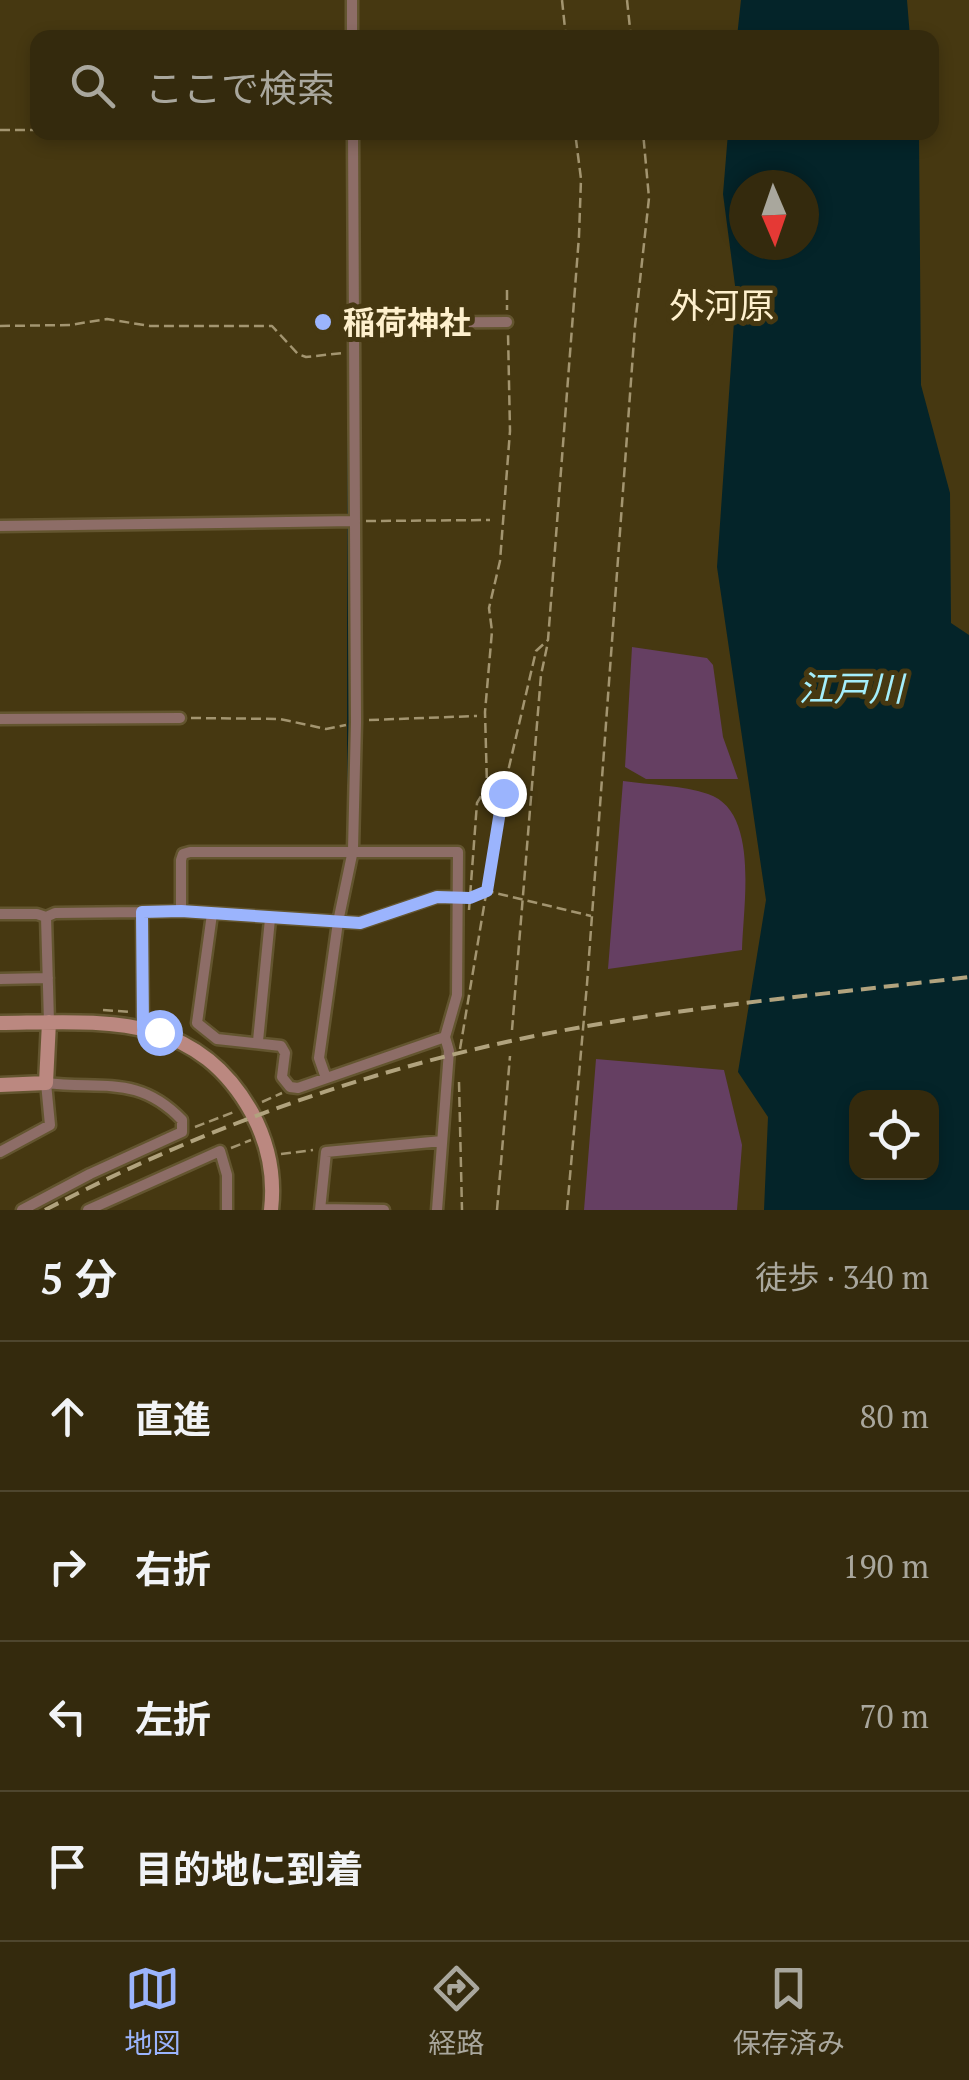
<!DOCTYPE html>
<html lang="ja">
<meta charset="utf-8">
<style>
body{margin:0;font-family:"PT Serif","Noto Sans JP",serif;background:#3f361b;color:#f1f3f6}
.controls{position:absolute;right:30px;bottom:30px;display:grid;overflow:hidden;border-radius:20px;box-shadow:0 5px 15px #0003}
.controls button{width:90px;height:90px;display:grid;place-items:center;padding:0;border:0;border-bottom:2px solid #4e462e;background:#342a0d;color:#f1f3f6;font:50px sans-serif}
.compass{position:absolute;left:729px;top:170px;width:90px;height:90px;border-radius:50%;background:#342a0d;box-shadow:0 5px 15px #0003;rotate:178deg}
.stop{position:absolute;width:30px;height:30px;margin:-22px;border:8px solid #9bb4fd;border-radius:50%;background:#fff}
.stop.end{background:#9bb4fd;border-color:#fff;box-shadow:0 2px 10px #0008}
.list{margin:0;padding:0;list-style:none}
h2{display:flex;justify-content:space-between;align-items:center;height:130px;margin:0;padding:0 40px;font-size:42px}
h2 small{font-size:32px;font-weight:400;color:#a9a79d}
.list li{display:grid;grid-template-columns:65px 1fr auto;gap:30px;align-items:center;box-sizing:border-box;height:150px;padding:0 40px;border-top:2px solid #4e462e}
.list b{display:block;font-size:38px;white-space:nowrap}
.list em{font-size:32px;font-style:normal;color:#a9a79d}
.icon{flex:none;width:55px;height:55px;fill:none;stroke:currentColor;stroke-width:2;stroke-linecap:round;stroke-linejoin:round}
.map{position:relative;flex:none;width:969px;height:1210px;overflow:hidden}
.search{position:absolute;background:#342a0d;box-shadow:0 5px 15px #0003;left:30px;right:30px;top:30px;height:110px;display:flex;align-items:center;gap:25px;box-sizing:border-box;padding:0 35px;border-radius:20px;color:#a9a79d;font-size:38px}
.sheet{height:730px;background:#342a0d}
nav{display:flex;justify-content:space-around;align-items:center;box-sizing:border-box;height:140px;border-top:2px solid #4e462e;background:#342a0d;font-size:28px;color:#a9a79d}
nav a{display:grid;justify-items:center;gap:5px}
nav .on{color:#9bb4fd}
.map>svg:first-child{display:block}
</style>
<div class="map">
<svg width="969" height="1210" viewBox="0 0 969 1210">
<rect width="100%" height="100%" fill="#463811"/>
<!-- green -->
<path fill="#653f62" d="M632,647L707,658L713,665L723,737L738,779H646L625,767Z
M623,781C650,785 682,785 708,794C760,811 743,906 742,950L608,969Z
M596,1059L724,1070L742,1145L737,1210H584Z"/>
<!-- water -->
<path fill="#042429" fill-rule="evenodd" d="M741,0H907L910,37H737Z
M728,133H919L921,385L950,493L951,623L969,635V1210H764L768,1117L738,1072L766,900L717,567L736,293L723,194ZM744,185H804V245H744ZM856,1098H932V1172H856Z"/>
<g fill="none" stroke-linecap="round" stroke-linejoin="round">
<!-- stream -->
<path stroke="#042429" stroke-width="4" d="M349,355V793"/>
<defs>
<path id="street" d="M352,0V38
M355,323L507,322
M0,526L355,521
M0,719L180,718
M181,911V860L183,854L190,852H458L457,995L445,1037L449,1051L437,1210
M142,912L181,911L360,923L437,897H458
M0,914H37L46,917L49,1022
M212,914L197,1023L217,1039L281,1046L285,1053L282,1077L290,1087L298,1088L445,1037
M46,917L55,913L142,912L143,1027
M0,979L48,978
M258,1041L270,919
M326,1078L319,1058L338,922L353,850L356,722L353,132
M0,1152L50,1125L46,1083C101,1090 138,1074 182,1120V1132L90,1174L22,1210
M320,1209L384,1210
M88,1210L220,1151L227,1175V1210
M320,1210L326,1152L442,1141"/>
<path id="secondary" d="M0,1023C101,1022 195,1010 252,1113C268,1143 275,1176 271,1210
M0,1085L46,1083L49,1022"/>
</defs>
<!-- street casing -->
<use href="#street" stroke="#63552f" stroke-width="15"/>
<!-- secondary casing -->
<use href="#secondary" stroke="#63552f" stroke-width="19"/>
<!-- path -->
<path stroke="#a39570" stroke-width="2.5" stroke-dasharray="10 5" stroke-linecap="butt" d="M562,0L566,38
M627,0L631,38
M0,130H38
M507,290V310
M0,326L70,325L107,319L150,326H272L298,354L306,357L343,353
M366,521L490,520
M191,718L280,719L326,729L346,725
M369,720L477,716
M470,898L487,891L591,916
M469,910L477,803L487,786L485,712L492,631L489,608L500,561L510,431L508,333
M103,1010L130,1012
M155,1018L171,1024
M512,1030L541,675L548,642
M460,1049L503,793L536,651L548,640L579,236L581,179L575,132
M459,1082L462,1210
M262,1102L282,1093
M195,1127L234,1112
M231,1148L251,1140
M281,1154L313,1150
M497,1210L510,1056
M567,1210L587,984L635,326L649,198L643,132"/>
<!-- street -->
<use href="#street" stroke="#8d6d67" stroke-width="10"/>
<!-- secondary -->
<use href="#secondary" stroke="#bb8880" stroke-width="14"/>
<!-- rail -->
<path stroke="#b1a37e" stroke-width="4" stroke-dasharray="15 8" stroke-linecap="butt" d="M45,1210C194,1132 355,1074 520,1039C667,1008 819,995 969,977"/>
</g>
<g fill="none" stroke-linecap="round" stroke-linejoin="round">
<!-- route -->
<path stroke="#9bb4fd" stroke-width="12" d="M159,1032L143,1027L142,912L181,911L360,923L437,897L470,898L487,891L503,793"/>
</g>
<!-- markers -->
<circle fill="#9bb4fd" stroke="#463811" stroke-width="4" cx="323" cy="322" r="10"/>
<g text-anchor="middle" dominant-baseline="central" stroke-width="10" stroke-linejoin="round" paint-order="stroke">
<!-- poi labels -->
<g font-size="32" font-weight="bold" fill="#fef0cd" stroke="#463811" text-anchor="start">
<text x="343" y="322">稲荷神社</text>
</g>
<!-- neighbourhood labels -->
<g font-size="35" fill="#fef0cd" stroke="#463811">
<text x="722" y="305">外河原</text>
</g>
<!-- water labels -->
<g font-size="35" font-style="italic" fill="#a4eefb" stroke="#463811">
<text x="851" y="688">江戸川</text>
</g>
</g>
</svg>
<div class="controls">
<button><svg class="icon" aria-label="locate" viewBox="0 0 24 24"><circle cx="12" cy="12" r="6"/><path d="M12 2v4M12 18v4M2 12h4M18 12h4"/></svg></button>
</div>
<svg class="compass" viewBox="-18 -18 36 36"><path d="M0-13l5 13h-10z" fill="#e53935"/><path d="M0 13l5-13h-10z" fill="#a9a79d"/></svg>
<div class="stop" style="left:159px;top:1032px"></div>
<div class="stop end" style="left:503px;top:793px"></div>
<div class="search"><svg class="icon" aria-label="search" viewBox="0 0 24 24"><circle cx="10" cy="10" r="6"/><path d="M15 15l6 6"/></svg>ここで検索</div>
</div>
<section class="sheet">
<h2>5 分<small>徒歩 · 340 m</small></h2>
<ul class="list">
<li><svg class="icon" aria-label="ahead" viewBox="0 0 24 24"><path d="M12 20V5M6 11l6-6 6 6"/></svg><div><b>直進</b></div><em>80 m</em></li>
<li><svg class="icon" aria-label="right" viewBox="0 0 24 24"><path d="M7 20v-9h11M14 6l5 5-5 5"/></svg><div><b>右折</b></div><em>190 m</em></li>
<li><svg class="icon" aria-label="left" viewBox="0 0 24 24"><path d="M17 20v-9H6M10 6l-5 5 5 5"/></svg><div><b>左折</b></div><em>70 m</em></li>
<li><svg class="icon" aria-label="arrive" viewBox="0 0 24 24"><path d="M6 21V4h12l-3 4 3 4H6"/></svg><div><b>目的地に到着</b></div></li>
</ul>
</section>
<nav>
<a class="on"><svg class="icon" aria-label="map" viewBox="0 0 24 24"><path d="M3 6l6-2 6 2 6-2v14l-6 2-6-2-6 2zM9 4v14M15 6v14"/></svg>地図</a>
<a><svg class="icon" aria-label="directions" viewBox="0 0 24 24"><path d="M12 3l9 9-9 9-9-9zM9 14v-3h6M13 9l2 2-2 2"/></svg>経路</a>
<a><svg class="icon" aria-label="saved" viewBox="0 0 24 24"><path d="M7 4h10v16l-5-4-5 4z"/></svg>保存済み</a>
</nav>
